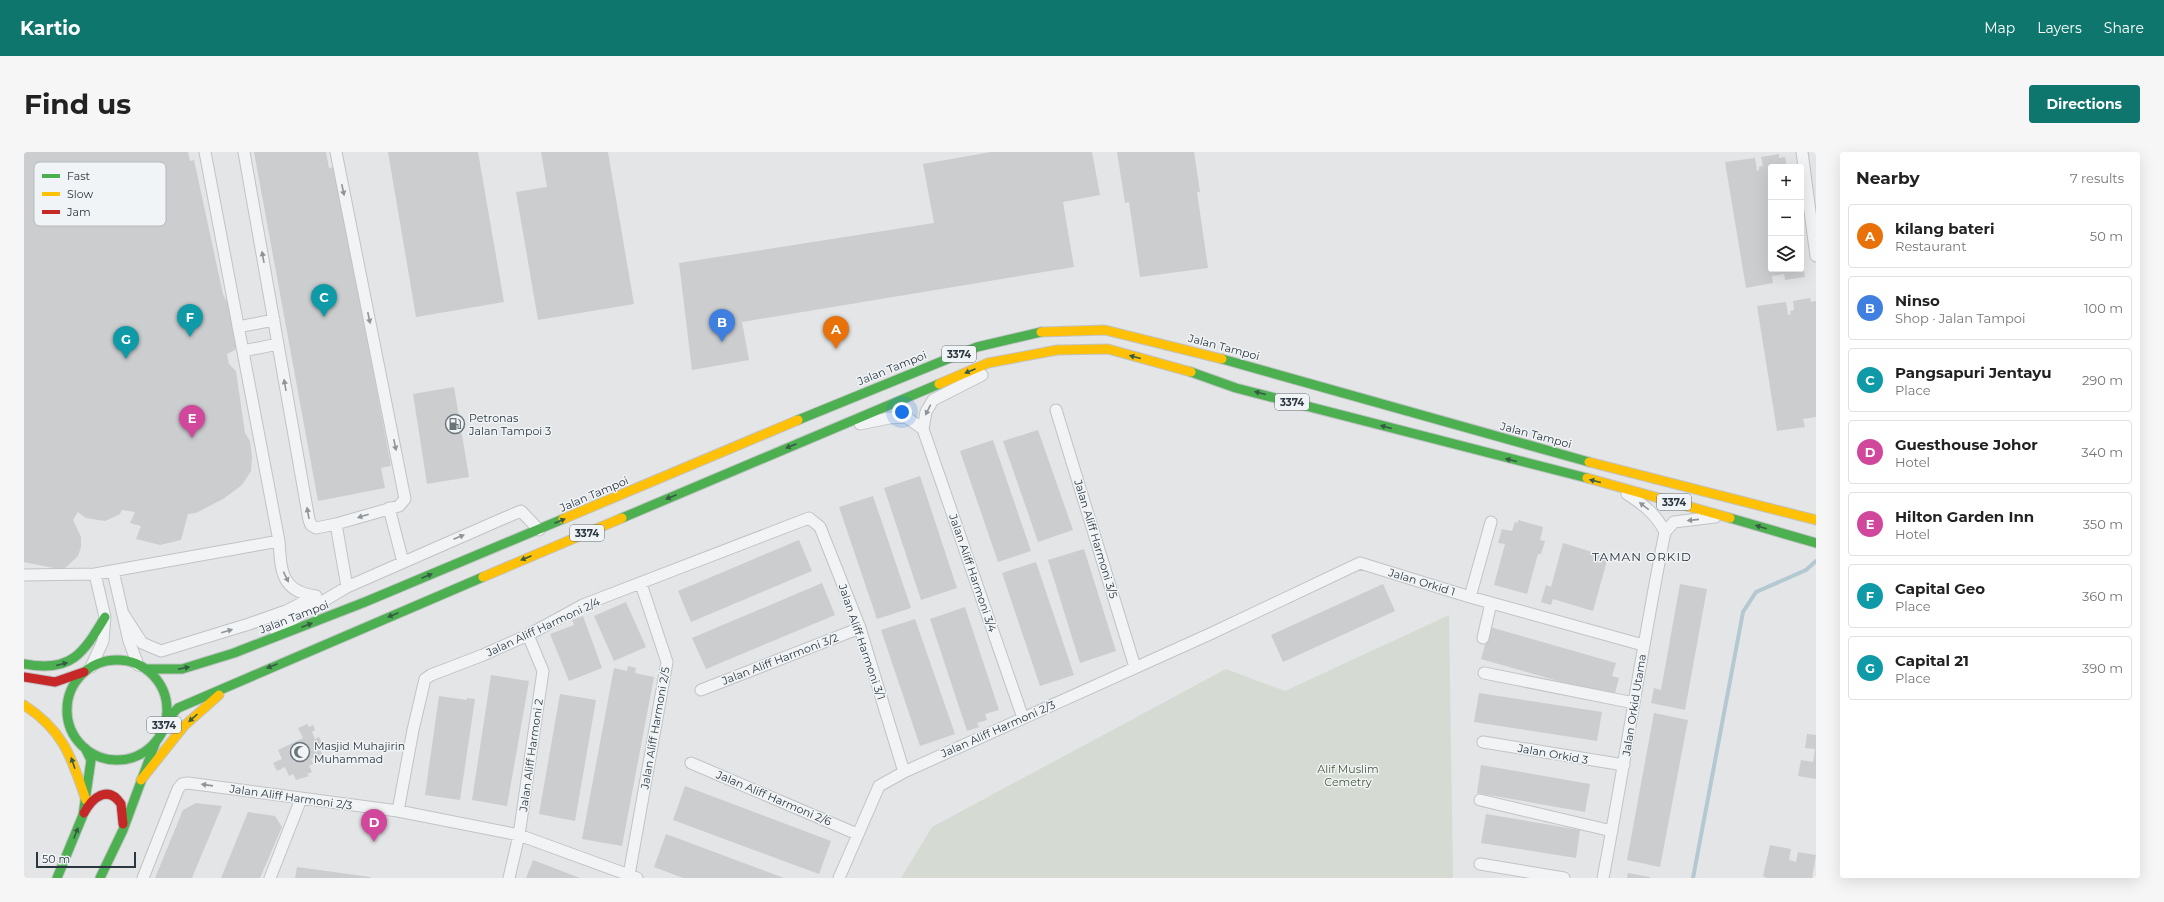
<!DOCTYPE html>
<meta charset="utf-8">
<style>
body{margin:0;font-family:Montserrat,sans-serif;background:#f6f6f6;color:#222}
.controls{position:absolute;right:12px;top:12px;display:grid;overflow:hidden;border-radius:4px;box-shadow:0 4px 16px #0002}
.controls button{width:36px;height:36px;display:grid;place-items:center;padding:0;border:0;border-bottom:1px solid #e0e0e0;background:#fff;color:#222;font:20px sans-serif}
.scale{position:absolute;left:12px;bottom:10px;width:100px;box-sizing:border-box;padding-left:4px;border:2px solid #2b3740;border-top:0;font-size:11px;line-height:14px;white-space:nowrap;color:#2b3740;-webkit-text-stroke:3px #f1f4f6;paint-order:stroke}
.you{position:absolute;left:878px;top:260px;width:14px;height:14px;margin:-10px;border:3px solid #fff;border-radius:50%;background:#1a73e8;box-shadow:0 0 0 6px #1a73e833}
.badge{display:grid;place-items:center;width:26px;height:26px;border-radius:50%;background:#0f766e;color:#fff;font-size:13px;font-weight:700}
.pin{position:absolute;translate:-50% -33px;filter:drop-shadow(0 1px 2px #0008)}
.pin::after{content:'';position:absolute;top:21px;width:14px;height:12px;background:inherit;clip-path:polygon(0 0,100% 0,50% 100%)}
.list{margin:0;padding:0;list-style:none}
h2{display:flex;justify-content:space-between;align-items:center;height:52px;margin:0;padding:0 16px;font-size:17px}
h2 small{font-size:13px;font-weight:400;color:#767676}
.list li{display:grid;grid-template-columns:26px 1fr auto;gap:12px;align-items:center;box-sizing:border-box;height:64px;margin:0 8px 8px;padding:0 8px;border:1px solid #e0e0e0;border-radius:4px}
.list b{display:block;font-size:15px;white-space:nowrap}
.list p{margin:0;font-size:13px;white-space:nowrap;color:#767676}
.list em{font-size:13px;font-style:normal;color:#767676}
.icon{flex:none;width:22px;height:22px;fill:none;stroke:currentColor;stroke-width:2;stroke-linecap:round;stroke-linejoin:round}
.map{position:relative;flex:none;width:1792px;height:726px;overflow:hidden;border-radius:4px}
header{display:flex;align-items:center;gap:24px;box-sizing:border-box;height:56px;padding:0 20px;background:#0f766e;color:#fff}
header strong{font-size:19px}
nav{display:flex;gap:22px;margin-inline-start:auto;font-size:14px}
.intro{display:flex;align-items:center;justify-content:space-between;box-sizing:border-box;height:96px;padding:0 24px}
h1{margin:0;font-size:28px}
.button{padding:10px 18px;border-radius:4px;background:#0f766e;color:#fff;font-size:14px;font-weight:700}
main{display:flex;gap:24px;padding:0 24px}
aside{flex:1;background:#fff;border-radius:4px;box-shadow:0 4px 16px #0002}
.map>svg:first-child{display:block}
</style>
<header>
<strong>Kartio</strong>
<nav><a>Map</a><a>Layers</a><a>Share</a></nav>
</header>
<div class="intro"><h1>Find us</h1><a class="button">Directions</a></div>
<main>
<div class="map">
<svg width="1792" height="726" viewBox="0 0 1792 726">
<rect width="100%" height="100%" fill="#e3e5e7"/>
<!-- green -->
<path fill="#d5dbd3" d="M1425,463L1429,726H877L908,675L1202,517L1261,539Z"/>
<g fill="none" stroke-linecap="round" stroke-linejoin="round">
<!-- stream -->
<path stroke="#b3c8d1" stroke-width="4" d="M1669,726L1719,460L1732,440L1782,418L1792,409"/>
</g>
<!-- building -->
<path fill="#cbcdcf" d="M0,0H164L166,9L170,8L199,142L204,152L213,193L211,198L203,202L205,212L212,219L221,281L226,289L228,305L227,319L218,333L199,347L172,361L164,362L157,388L136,393L112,387L117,374L106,371L111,360L98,358L96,362L81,369L62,366L54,360L49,368L57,385V395L54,404L39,418L0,410Z
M230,0H302L305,16L311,15L367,314L357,316L361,336L294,349Z
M364,0H454L480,150L392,165Z
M517,0H584L610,152L514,168L492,40L523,35Z
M967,0H1068L1076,43L1039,50L1050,115L718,170L725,208L668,218L655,111L910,71L899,12Z
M1093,0H1170L1176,40H1173L1184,116L1116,125L1105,50L1101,51Z
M1755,2V6L1761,5L1763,15H1747V117H1777L1778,105L1781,125L1761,128L1760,122L1748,124L1749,131L1722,136L1701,10L1731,6L1733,19L1735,18V15L1739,14L1737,5Z
M1786,146L1787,150L1792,149V265L1779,267L1781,275L1753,279L1733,154L1762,150L1764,163L1767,162L1766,159L1770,158L1769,149Z
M430,235L445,325L403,332L389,242Z
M1014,278L1049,378L1014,390L979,289Z
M969,288L1007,399L974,410L936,299Z
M896,324L933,436L897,448L860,336Z
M849,344L887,456L853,467L815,355Z
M1494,368L1519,375L1516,388L1521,389L1517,402H1514L1503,442L1470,433L1481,392L1474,391L1478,377L1488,379L1491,370L1494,371Z
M775,388L788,419L667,470L654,439Z
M1539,391L1584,405L1569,459L1529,447L1527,453L1517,450L1522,433L1527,435Z
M1060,397L1092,499L1056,511L1024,408Z
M1012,410L1050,523L1016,534L978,421Z
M798,431L811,463L682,517L668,486Z
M1359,432L1371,459L1259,510L1247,483Z
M1656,432L1683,437L1661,558L1627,551L1630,536L1637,538Z
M602,450L622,495L590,509L570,464Z
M941,455L975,558L961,562L963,568L953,571L955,575L943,579L906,467Z
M559,464L578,516L545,529L526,482L550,473L548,468Z
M891,467L931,582L896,594L857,478Z
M1466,475L1592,511L1588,524L1595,526L1590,545L1457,507Z
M604,514L612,516L611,521L630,525L598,694L558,687L590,516L603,519Z
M467,523L505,529L483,654L448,648Z
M1455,541L1578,560L1573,589L1450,570Z
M536,542L572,548L551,669L515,662Z
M415,544L443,548V546L451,547L436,648L401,643Z
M1630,561L1664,568L1636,715L1603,708Z
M283,572L285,575L289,573L291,578L288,580L291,587L295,585L300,595L296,597L298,602L287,607L289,612L285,614L288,620L283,622L285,624L272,628L269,622L265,624L261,615L253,619L249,611L258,607L254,598L279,586L274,576Z
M1783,582L1792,583V627L1774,624L1777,608L1789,610L1791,597L1781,596Z
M1457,613L1566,632L1561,660L1453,641Z
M661,634L807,689L795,722L649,668Z
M172,651L198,654L168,726H131L159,658Z
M224,660L251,664L258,675L236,726H197Z
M1462,662L1556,678L1552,706L1457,691Z
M642,682L760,726H659L630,715Z
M1746,693L1767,697L1765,708L1772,710L1774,700L1792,703L1788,726H1743L1739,724Z
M509,708L556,726H502Z
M273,715L346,725V726H271Z
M1604,721L1626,725V726H1603Z"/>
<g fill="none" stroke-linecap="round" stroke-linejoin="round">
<defs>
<path id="street" d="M181,0L255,389C257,419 257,439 291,444
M220,0L285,368L287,373L292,376L312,372L375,354L381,347L312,0
M1778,0L1792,104
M214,175L250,168
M219,199L254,192
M958,223L909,248L902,260L899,277L999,566
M1032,258L1111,515
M836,272L865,266L882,265L899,277
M1603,342C1620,353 1632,362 1641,380
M365,356L379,410
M312,372L323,435
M89,419L105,489L114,513
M0,423L71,422L255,389
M1446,445L1467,370
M100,463L118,491L137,499L225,472L262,459L292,444
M251,478L323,435L478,367L497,359L515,378
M1459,486L1467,451
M67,515L79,489L81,465L71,422
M1460,521L1610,551
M677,538L836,476
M1459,590L1600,613
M667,611L833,682
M1456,648L1588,679
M374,659L389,578L401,527L407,523L459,503L504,483L559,453L785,366L796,375L836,476L880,620
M1456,712L1540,726
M605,723L643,510L617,432
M119,726L154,637L158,632L164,631L374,659L495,683L613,726
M246,726L277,647
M485,726L495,683L519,519L504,483
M815,726L855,634L880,620L1186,482L1336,411L1446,445L1619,493
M1579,726C1601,611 1618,495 1641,380L1650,370L1691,365"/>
<path id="fast" d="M1198,207L1565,310
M1167,220L1212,236L1563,326
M774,268L953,195L1017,180
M598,366L915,232
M1706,366L1792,391
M43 558a50 50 0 1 1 100 0a50 50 0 1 1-100 0Z
M0,512C47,521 59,502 81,465
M122,517H158L210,501L341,450L539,367
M141,570L154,556L459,425
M33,726L59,663L67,608L61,596
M76,726L99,678L132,589"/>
<path id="slow" d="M1017,180L1081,178L1198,207
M915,232L964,211L1033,198L1084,197L1167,220
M1565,310L1792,368
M1563,326L1706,366
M539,367L774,268
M459,425L598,366
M0,553C40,579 47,605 62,648
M117,628L160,574L195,543"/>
<path id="jam" d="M0,525L31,530L60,520
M60,661C68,646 84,632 97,652L99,672"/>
</defs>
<!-- street casing -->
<use href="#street" stroke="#c1c3c5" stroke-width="13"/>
<!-- fast casing -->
<use href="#fast" stroke="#c1c3c5" stroke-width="11"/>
<!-- slow casing -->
<use href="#slow" stroke="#c1c3c5" stroke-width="11"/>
<!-- jam casing -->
<use href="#jam" stroke="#c1c3c5" stroke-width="11"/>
<!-- street -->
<use href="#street" stroke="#f2f3f4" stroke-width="11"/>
<!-- fast -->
<use href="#fast" stroke="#4caf50" stroke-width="9"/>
<!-- slow -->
<use href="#slow" stroke="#ffc107" stroke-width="9"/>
<!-- jam -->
<use href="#jam" stroke="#c62828" stroke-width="9"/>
</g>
<!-- one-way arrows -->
<defs><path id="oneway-solid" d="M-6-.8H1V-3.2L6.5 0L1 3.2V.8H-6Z"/></defs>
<g fill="#8e959a">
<use href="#oneway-solid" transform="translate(319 38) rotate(78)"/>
<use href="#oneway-solid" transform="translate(239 105) rotate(-100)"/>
<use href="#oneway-solid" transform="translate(345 166) rotate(78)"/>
<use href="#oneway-solid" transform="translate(261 233) rotate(-100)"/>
<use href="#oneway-solid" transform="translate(904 258) rotate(116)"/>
<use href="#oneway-solid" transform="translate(371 293) rotate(78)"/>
<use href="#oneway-solid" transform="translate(1620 354) rotate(-143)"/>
<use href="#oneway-solid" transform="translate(284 361) rotate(-100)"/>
<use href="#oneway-solid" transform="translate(339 364) rotate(163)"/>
<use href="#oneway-solid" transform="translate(1669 368) rotate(174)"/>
<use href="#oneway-solid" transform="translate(435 385) rotate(-23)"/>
<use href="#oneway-solid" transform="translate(262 425) rotate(64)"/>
<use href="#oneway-solid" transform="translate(203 479) rotate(-16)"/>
<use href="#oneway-solid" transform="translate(183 633) rotate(-172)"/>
</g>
<g fill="#355b45">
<use href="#oneway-solid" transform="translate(1111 205) rotate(-165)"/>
<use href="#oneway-solid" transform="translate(946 219) rotate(157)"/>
<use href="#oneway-solid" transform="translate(1236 241) rotate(-165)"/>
<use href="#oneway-solid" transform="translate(1362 275) rotate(-165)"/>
<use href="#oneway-solid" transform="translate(767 294) rotate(157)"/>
<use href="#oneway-solid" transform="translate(1487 308) rotate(-166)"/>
<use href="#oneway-solid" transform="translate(1571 329) rotate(-166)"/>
<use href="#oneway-solid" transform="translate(647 345) rotate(157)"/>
<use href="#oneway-solid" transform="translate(536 369) rotate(-23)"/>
<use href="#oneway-solid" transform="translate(1737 375) rotate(-163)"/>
<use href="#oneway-solid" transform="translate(502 406) rotate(157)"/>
<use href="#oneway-solid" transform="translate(403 424) rotate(-23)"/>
<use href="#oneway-solid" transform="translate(369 463) rotate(157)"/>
<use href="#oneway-solid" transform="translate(283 473) rotate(-21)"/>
<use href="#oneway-solid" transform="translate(38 512) rotate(-14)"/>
<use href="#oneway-solid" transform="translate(248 514) rotate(157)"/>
<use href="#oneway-solid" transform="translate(160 516) rotate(-12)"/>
<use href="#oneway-solid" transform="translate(169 566) rotate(138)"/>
<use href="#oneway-solid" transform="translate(49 611) rotate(-109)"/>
<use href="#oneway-solid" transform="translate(52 681) rotate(-68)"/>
</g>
<!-- icons -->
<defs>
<symbol id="fuel-ring" viewBox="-11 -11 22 22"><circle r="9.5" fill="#f1f4f6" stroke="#6b747a" stroke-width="1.5"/><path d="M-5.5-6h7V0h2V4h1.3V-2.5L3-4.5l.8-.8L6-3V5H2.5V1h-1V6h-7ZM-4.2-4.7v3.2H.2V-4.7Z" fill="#6b747a"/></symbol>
<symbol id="mosque-ring" viewBox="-11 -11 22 22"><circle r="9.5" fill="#f1f4f6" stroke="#6b747a" stroke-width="1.5"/><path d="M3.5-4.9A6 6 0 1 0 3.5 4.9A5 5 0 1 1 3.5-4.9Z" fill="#6b747a"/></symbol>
</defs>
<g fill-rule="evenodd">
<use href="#fuel-ring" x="420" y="261" width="22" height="22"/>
<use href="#mosque-ring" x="265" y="589" width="22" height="22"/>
</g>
<g text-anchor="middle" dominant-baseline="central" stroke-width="3" stroke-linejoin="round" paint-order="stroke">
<!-- shield labels -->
<g fill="#f1f4f6" stroke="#667077" stroke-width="1">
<rect x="918" y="194" width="34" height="16" rx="3"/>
<rect x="1251" y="242" width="34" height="16" rx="3"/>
<rect x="1633" y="342" width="34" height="16" rx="3"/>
<rect x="546" y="373" width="34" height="16" rx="3"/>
<rect x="123" y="565" width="34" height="16" rx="3"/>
</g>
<g font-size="10" font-weight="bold" fill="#2b3740">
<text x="935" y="202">3374</text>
<text x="1268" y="250">3374</text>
<text x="1650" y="350">3374</text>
<text x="563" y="381">3374</text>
<text x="140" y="573">3374</text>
</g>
<!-- street labels -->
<g font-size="11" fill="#2b3740" stroke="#f1f4f6">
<text transform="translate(1200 195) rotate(15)">Jalan Tampoi</text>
<text transform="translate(868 216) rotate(-22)">Jalan Tampoi</text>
<text transform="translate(1512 283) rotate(15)">Jalan Tampoi</text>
<text transform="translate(570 342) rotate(-23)">Jalan Tampoi</text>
<text transform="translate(1072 387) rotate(73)">Jalan Aliff Harmoni 3/5</text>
<text transform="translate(949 421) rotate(71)">Jalan Aliff Harmoni 3/4</text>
<text transform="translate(1398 430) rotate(17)">Jalan Orkid 1</text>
<text transform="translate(270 465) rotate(-21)">Jalan Tampoi</text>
<text transform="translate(519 475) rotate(-25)">Jalan Aliff Harmoni 2/4</text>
<text transform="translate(838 490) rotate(71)">Jalan Aliff Harmoni 3/1</text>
<text transform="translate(756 507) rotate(-21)">Jalan Aliff Harmoni 3/2</text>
<text transform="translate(1610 553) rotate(-81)">Jalan Orkid Utama</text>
<text transform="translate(631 576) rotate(-80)">Jalan Aliff Harmoni 2/5</text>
<text transform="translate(974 577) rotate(-24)">Jalan Aliff Harmoni 2/3</text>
<text transform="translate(1529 602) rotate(10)">Jalan Orkid 3</text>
<text transform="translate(507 603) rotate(-82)">Jalan Aliff Harmoni 2</text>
<text transform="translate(267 645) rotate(8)">Jalan Aliff Harmoni 2/3</text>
<text transform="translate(750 646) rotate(23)">Jalan Aliff Harmoni 2/6</text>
</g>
<!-- poi labels -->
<g font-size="11" fill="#2b3740" stroke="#f1f4f6" text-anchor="start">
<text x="445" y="266">Petronas<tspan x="445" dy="13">Jalan Tampoi 3</tspan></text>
<text x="290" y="594">Masjid Muhajirin<tspan x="290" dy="13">Muhammad</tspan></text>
</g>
<!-- park labels -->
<g font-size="11" fill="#475a39" stroke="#f1f4f6">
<text x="1324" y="617">Alif Muslim<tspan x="1324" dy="13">Cemetry</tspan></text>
</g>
<!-- neighbourhood labels -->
<g font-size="12" letter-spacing="1" fill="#1d2830" stroke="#f1f4f6">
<text x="1618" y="404">TAMAN ORKID</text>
</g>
</g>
<!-- legend -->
<rect x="10" y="10" width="132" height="64" rx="6" fill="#f1f4f6" stroke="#b6bbbf" stroke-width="1"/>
<rect x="18" y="22" width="18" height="4" fill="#4caf50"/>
<rect x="18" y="40" width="18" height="4" fill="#ffc107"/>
<rect x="18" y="58" width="18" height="4" fill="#c62828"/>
<g font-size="11" fill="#2b3740">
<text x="43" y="28">Fast</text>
<text x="43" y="46">Slow</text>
<text x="43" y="64">Jam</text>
</g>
</svg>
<div class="controls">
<button>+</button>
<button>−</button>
<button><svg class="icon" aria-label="layers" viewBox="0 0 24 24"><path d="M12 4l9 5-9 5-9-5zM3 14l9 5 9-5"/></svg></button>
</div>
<div class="scale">50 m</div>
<div class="you"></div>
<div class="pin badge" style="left:812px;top:197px;background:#e8710a">A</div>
<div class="pin badge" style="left:698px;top:190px;background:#3f7fe0">B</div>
<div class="pin badge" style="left:300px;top:165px;background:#0f9aa8">C</div>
<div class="pin badge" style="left:350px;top:690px;background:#d1479c">D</div>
<div class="pin badge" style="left:168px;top:286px;background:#d1479c">E</div>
<div class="pin badge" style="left:166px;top:185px;background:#0f9aa8">F</div>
<div class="pin badge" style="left:102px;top:207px;background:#0f9aa8">G</div>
</div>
<aside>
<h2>Nearby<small>7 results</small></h2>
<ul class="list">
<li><span class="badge" style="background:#e8710a">A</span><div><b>kilang bateri</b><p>Restaurant</p></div><em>50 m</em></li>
<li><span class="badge" style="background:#3f7fe0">B</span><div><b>Ninso</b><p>Shop · Jalan Tampoi</p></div><em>100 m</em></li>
<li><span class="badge" style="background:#0f9aa8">C</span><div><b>Pangsapuri Jentayu</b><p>Place</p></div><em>290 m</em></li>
<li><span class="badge" style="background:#d1479c">D</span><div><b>Guesthouse Johor</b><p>Hotel</p></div><em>340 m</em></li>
<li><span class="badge" style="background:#d1479c">E</span><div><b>Hilton Garden Inn</b><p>Hotel</p></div><em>350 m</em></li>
<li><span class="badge" style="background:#0f9aa8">F</span><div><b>Capital Geo</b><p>Place</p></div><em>360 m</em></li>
<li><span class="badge" style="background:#0f9aa8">G</span><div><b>Capital 21</b><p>Place</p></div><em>390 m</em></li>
</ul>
</aside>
</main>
